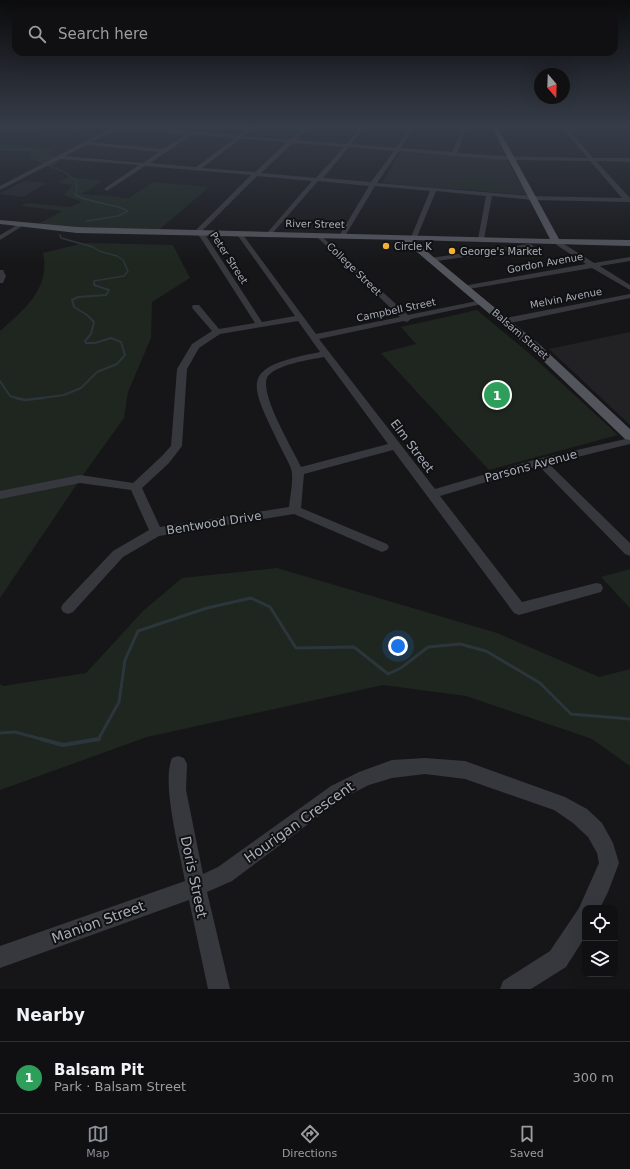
<!DOCTYPE html>
<meta charset="utf-8">
<style>
body{margin:0;font-family:"DejaVu Sans",sans-serif;background:#19191b;color:#f1f3f6}
.controls{position:absolute;right:12px;bottom:12px;display:grid;overflow:hidden;border-radius:8px;box-shadow:0 4px 16px #0002}
.controls button{width:36px;height:36px;display:grid;place-items:center;padding:0;border:0;border-bottom:1px solid #303032;background:#101012;color:#f1f3f6;font:20px sans-serif}
.compass{position:absolute;left:534px;top:68px;width:36px;height:36px;border-radius:50%;background:#101012;box-shadow:0 4px 16px #0002;rotate:161deg}
.you{position:absolute;left:398px;top:646px;width:14px;height:14px;margin:-10px;border:3px solid #fff;border-radius:50%;background:#1a73e8;box-shadow:0 0 0 6px #1a73e833}
.badge{display:grid;place-items:center;width:26px;height:26px;border-radius:50%;background:#8c9099;color:#fff;font-size:13px;font-weight:700}
.pin{position:absolute;translate:-50% -50%;border:2px solid #fff;box-shadow:0 1px 4px #0006}
.list{margin:0;padding:0;list-style:none}
h2{display:flex;justify-content:space-between;align-items:center;height:52px;margin:0;padding:0 16px;font-size:17px}
h2 small{font-size:13px;font-weight:400;color:#9c9d9f}
.list li{display:grid;grid-template-columns:26px 1fr auto;gap:12px;align-items:center;box-sizing:border-box;height:72px;padding:0 16px;border-top:1px solid #303032}
.list b{display:block;font-size:15px;white-space:nowrap}
.list p{margin:0;font-size:13px;white-space:nowrap;color:#9c9d9f}
.list em{font-size:13px;font-style:normal;color:#9c9d9f}
.icon{flex:none;width:22px;height:22px;fill:none;stroke:currentColor;stroke-width:2;stroke-linecap:round;stroke-linejoin:round}
.map{position:relative;flex:none;width:630px;height:989px;overflow:hidden}
.search{position:absolute;background:#101012;box-shadow:0 4px 16px #0002;left:12px;right:12px;top:12px;height:44px;display:flex;align-items:center;gap:10px;box-sizing:border-box;padding:0 14px;border-radius:12px;color:#9c9d9f;font-size:15px}
.sheet{height:124px;background:#101012}
nav{display:flex;justify-content:space-around;align-items:center;box-sizing:border-box;height:56px;border-top:1px solid #303032;background:#101012;font-size:11px;color:#9c9d9f}
nav a{display:grid;justify-items:center;gap:2px}
nav .on{color:#8c9099}
.map>svg:first-child{display:block}
</style>
<div class="map">
<svg width="630" height="989" viewBox="0 0 630 989">
<rect width="100%" height="100%" fill="#161618"/>
<!-- built -->
<path fill="#222225" d="M15,126H46L26,134L0,133Z
M402,150L507,160L527,195L382,183Z
M24,181L47,183L23,197L0,194V193Z
M630,332V425L549,349Z"/>
<!-- green -->
<path fill="#1e261f" d="M0,144L50,149L54,151L45,155L64,157L52,167L34,159L31,157L33,153L31,151L0,150Z
M69,177L102,181L82,194L129,198L153,182L209,187L160,229L66,227L38,224L63,211L21,206L27,203L69,207L82,202L64,195L72,185L58,183Z
M462,178C473,179 502,178 509,187C499,195 460,189 449,184L448,182L452,179Z
M84,243L173,245L190,278L152,302L151,338L128,392L124,418L83,475L0,598V331C24,310 51,288 43,253Z
M477,310L530,354L618,435L489,470L381,353L416,344L401,327Z
M277,568L497,633L599,677L630,669V766L592,739L466,696L383,685L147,737L0,790V684L3,686L86,673L143,611L182,578Z
M630,569V608L601,577Z"/>
<g fill="none" stroke-linecap="round" stroke-linejoin="round">
<!-- stream-far5 -->
<path stroke="#2c353c" stroke-width="1" d="M0,150H27L34,153L31,157L34,159L64,172L76,180L77,187L75,195"/>
<!-- stream-far4 -->
<path stroke="#2c353c" stroke-width="1.5" d="M75,194C80,201 116,204 128,211L118,216L87,221
M60,235L61,238L93,247L99,251L117,256L123,260L128,271L124,276L94,281V284"/>
<!-- stream-far3 -->
<path stroke="#2c353c" stroke-width="2" d="M0,381L10,396L20,399
M35,399L64,395L81,388L97,372L117,364L125,355L121,342L111,338L95,343H86L85,341L91,334L94,322L87,315L74,307L72,300L78,297L106,295L109,290L94,285V283"/>
<!-- stream-far2 -->
<path stroke="#2c353c" stroke-width="2.5" d="M16,398L25,400L43,398"/>
<!-- stream-far1 -->
<path stroke="#2c353c" stroke-width="3" d="M0,733L15,732L45,740
M98,740L119,702L125,660L138,631L207,608L251,598L270,607L296,648L354,647L388,674L401,668L428,647L460,644L486,651L540,683L571,714L630,719"/>
<!-- stream -->
<path stroke="#2c353c" stroke-width="4" d="M41,739L63,745L99,739"/>
<!-- minor -->
<path fill="#37383d" fill-rule="evenodd" d="M10,126H15L0,132V129Z
M81,126H86L68,136L64,135Z
M115,126L193,131L238,135L252,126H256L244,136L290,140L306,126H310L296,140L346,144L362,126H366L351,144L396,148L410,126H414L401,148L452,152L463,126H467L457,153L502,156L588,158L562,128L517,127L515,126H630V128H567L593,158H630V162L596,161L630,198V202L532,200L492,196L484,239L481,241L478,239L486,196L436,191L417,237L414,239L411,237L430,191L375,186L345,236L340,237L339,236L369,186L318,181L271,235H267V233L312,181L257,176L201,232L206,236L262,322L295,316L236,233L237,232H241L316,334L400,317L317,237V235L319,234L408,315L482,300H485L486,302L482,304L411,319L407,322L404,321L319,339L435,489L537,459L630,438V444L549,464L630,543V556L625,554L539,466L440,496L522,602L596,583L601,584L603,588L601,592L519,615L514,613L393,450L304,474L301,508L387,544L389,547L387,550L382,552L377,550L294,514L159,536L123,557L73,612L68,614L63,612L61,608L63,604L113,551L149,530L131,490L80,483L0,499V491L80,475L133,483L161,457L171,446L177,369L192,344L212,331L193,309L192,307L193,305H199L219,329L255,323L200,237L194,232L251,175L145,166L107,191L104,189L105,188L139,165L60,159L0,190V186ZM117,129L186,134L163,149L91,142ZM192,135L235,138L196,167L150,163ZM240,139L287,142L255,172L202,168ZM293,143L344,147L316,178L261,173ZM86,145L159,152L143,163L65,156ZM349,147L394,151L371,182L323,178ZM399,151L502,160L590,161L622,198L532,196L377,183ZM298,321L320,352C237,368 249,381 281,448C284,455 291,465 292,473C293,484 290,496 289,507L160,527L142,488L169,463L182,446L187,369L199,348L220,334ZM324,357L388,444L301,467C294,451 257,391 268,376C278,364 309,360 324,357Z
M19,224L24,225L0,240V235Z
M556,239L594,263L630,257V261L600,266L630,285V290L592,268L463,290L459,288L463,286L586,264L558,246L553,241Z
M530,244L534,246L532,247L430,262L426,260L430,258Z
M0,270H3L6,276L3,283H0Z
M630,294V298L505,324L501,321L505,318Z
M178,756L184,758L187,764L186,790L203,874L218,867L331,786L359,772L392,760L425,758L465,761L565,797L587,809L602,823L613,843L619,863L608,892L600,908H585V937L566,967L531,989H500L503,981L550,951L579,908L599,863L597,853L588,837L573,823L554,810L465,779L425,774L392,778L369,785L343,798L232,881L207,892L230,989H208L189,900L0,968V946L185,881C180,852 161,783 172,758Z"/>
<!-- major -->
<path fill="#53555c" fill-rule="evenodd" d="M491,126H497L559,239L630,240V246L413,240L541,346L630,429V440L625,439L533,351L403,240L77,233L0,224V220L77,227L550,239Z"/>
</g>
<!-- sky -->
<linearGradient id="sky" x2="0" y2="1"><stop stop-color="#0c0c0d"/><stop offset="0.48" stop-color="#363c48"/><stop offset="1" stop-color="#363c48" stop-opacity="0"/></linearGradient>
<rect width="630" height="264" fill="url(#sky)"/>
<!-- markers -->
<g fill="#f2b134" stroke="#111113" stroke-width="1.5">
<circle cx="386" cy="246" r="4"/>
<circle cx="452" cy="251" r="4"/>
</g>
<g text-anchor="middle" dominant-baseline="central" stroke-width="4" stroke-linejoin="round" paint-order="stroke">
<!-- far-street labels -->
<g font-size="10" fill="#a8adb8" stroke="#111113">
<text transform="translate(315 224) rotate(1)">River Street</text>
<text transform="translate(229 258) rotate(57)">Peter Street</text>
<text transform="translate(545 263) rotate(-10)">Gordon Avenue</text>
<text transform="translate(354 269) rotate(44)">College Street</text>
<text transform="translate(566 298) rotate(-11)">Melvin Avenue</text>
<text transform="translate(396 310) rotate(-12)">Campbell Street</text>
<text transform="translate(520 334) rotate(41)">Balsam Street</text>
</g>
<!-- far-poi labels -->
<g font-size="10" fill="#a8adb8" stroke="#111113" text-anchor="start">
<text x="394" y="246">Circle K</text>
<text x="460" y="251">George's Market</text>
</g>
<!-- street labels -->
<g font-size="12" fill="#a8adb8" stroke="#111113">
<text transform="translate(412 446) rotate(53)">Elm Street</text>
<text transform="translate(531 466) rotate(-15)">Parsons Avenue</text>
<text transform="translate(214 523) rotate(-9)">Bentwood Drive</text>
</g>
<!-- near-street labels -->
<g font-size="14" fill="#a8adb8" stroke="#111113">
<text transform="translate(299 822) rotate(-35)">Hourigan Crescent</text>
<text transform="translate(194 877) rotate(78)">Doris Street</text>
<text transform="translate(98 922) rotate(-20)">Manion Street</text>
</g>
</g>
</svg>
<div class="controls">
<button><svg class="icon" aria-label="locate" viewBox="0 0 24 24"><circle cx="12" cy="12" r="6"/><path d="M12 2v4M12 18v4M2 12h4M18 12h4"/></svg></button>
<button><svg class="icon" aria-label="layers" viewBox="0 0 24 24"><path d="M12 4l9 5-9 5-9-5zM3 14l9 5 9-5"/></svg></button>
</div>
<svg class="compass" viewBox="-18 -18 36 36"><path d="M0-13l5 13h-10z" fill="#e53935"/><path d="M0 13l5-13h-10z" fill="#9c9d9f"/></svg>
<div class="you"></div>
<div class="pin badge" style="left:497px;top:395px;background:#2e9e5b">1</div>
<div class="search"><svg class="icon" aria-label="search" viewBox="0 0 24 24"><circle cx="10" cy="10" r="6"/><path d="M15 15l6 6"/></svg>Search here</div>
</div>
<section class="sheet">
<h2>Nearby<small></small></h2>
<ul class="list">
<li><span class="badge" style="background:#2e9e5b">1</span><div><b>Balsam Pit</b><p>Park · Balsam Street</p></div><em>300 m</em></li>
</ul>
</section>
<nav>
<a class="on"><svg class="icon" aria-label="map" viewBox="0 0 24 24"><path d="M3 6l6-2 6 2 6-2v14l-6 2-6-2-6 2zM9 4v14M15 6v14"/></svg>Map</a>
<a><svg class="icon" aria-label="directions" viewBox="0 0 24 24"><path d="M12 3l9 9-9 9-9-9zM9 14v-3h6M13 9l2 2-2 2"/></svg>Directions</a>
<a><svg class="icon" aria-label="saved" viewBox="0 0 24 24"><path d="M7 4h10v16l-5-4-5 4z"/></svg>Saved</a>
</nav>
